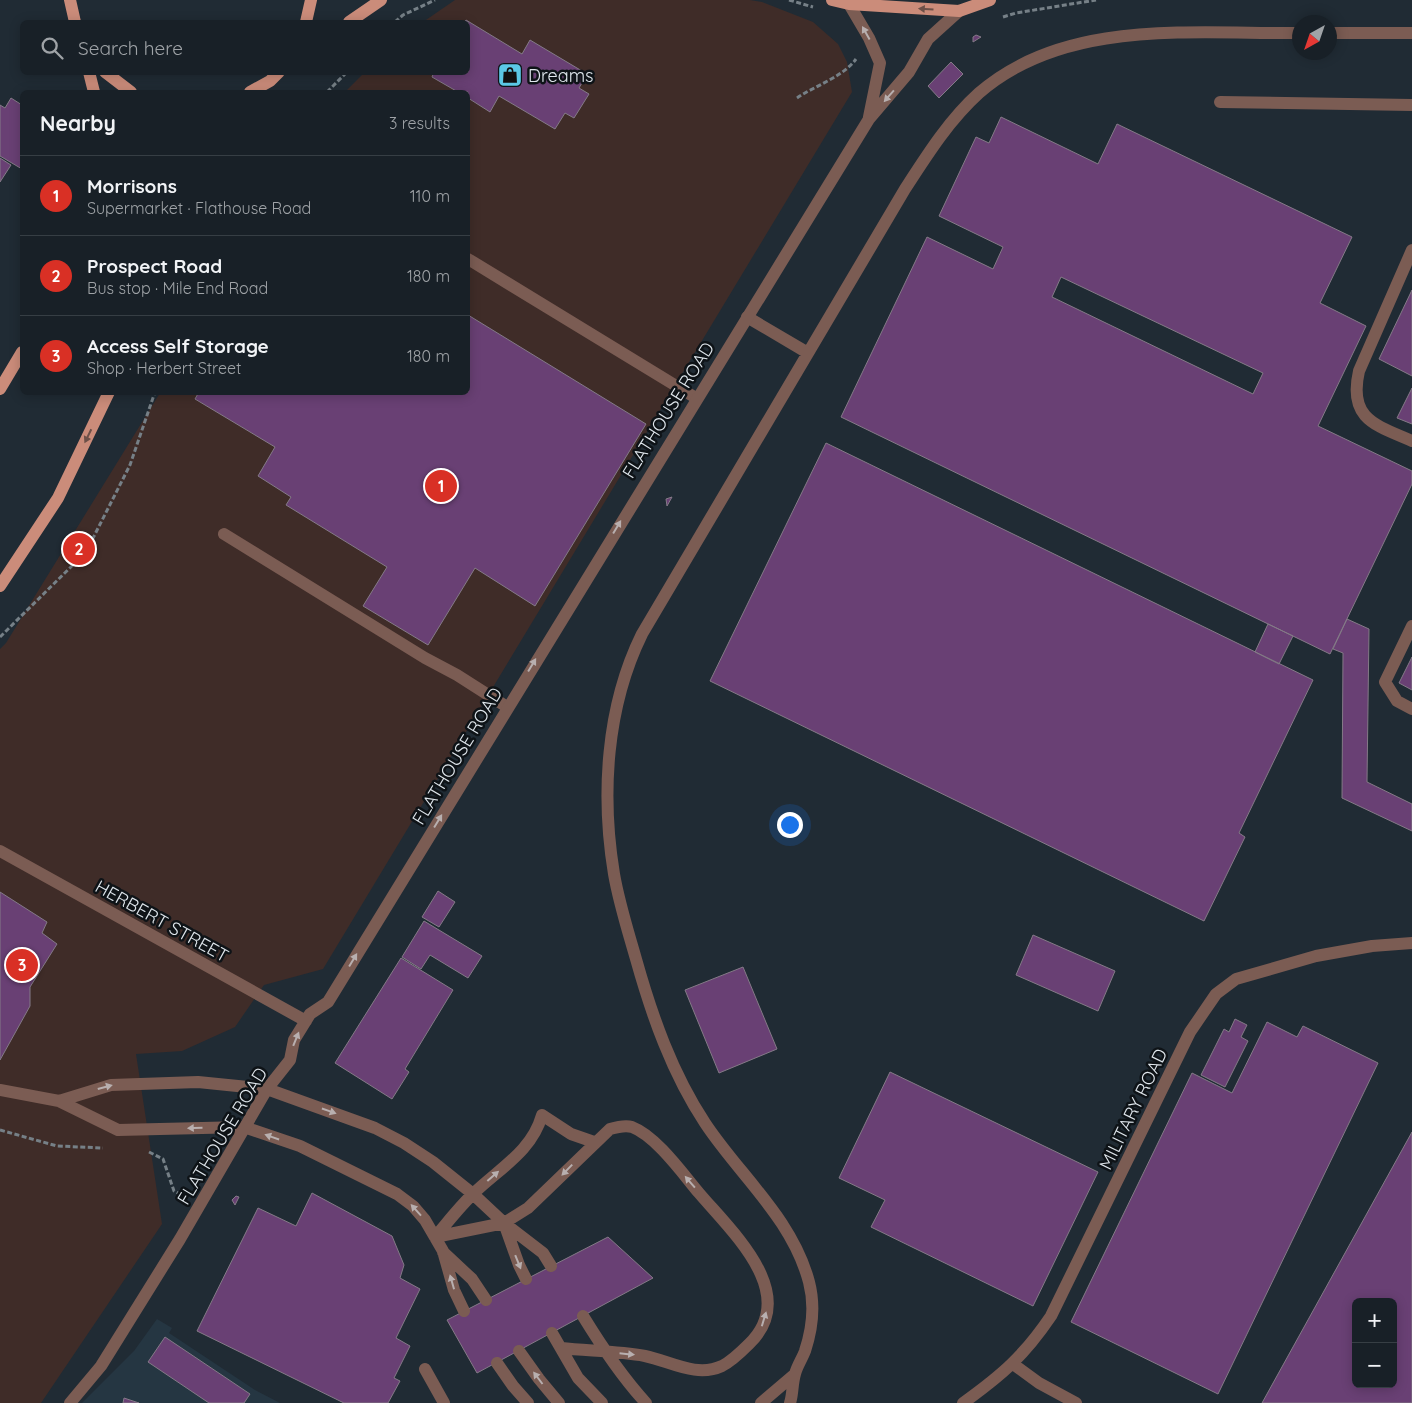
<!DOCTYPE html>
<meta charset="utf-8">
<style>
body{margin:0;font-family:Quicksand,sans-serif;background:#252d33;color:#f1f3f6}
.controls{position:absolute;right:15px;bottom:15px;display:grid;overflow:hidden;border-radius:8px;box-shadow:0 2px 12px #0003}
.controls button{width:45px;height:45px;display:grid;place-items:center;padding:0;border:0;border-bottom:1px solid #363e44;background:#182027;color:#f1f3f6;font:25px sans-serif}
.compass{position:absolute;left:1292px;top:15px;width:45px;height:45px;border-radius:50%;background:#182027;box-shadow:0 2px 12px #0003;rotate:220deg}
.you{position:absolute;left:789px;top:824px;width:18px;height:18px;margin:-12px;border:4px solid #fff;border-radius:50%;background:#1a73e8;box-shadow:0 0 0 8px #1a73e833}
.badge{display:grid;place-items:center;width:32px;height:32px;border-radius:50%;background:#d93025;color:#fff;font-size:16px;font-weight:700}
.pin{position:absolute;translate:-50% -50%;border:2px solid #fff;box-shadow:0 1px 5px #0006}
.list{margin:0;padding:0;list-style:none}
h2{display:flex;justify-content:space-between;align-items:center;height:65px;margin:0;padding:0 20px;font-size:21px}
h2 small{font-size:16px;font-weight:400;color:#9fa3a7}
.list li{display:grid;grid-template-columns:32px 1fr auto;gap:15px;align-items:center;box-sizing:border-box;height:80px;padding:0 20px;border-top:1px solid #363e44}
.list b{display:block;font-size:19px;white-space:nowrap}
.list p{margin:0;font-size:16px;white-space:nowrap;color:#9fa3a7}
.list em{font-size:16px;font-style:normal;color:#9fa3a7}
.icon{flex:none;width:28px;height:28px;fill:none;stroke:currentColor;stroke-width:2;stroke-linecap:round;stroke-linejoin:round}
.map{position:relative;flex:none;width:1412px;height:1403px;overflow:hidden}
.search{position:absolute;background:#182027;box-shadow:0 2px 12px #0003;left:20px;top:20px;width:450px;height:55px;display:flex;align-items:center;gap:12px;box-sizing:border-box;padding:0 18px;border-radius:8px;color:#9fa3a7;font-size:19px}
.panel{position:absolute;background:#182027;box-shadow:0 2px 12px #0003;left:20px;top:90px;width:450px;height:305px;border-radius:8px}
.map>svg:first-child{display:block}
</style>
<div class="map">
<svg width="1412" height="1403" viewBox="0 0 1412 1403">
<rect width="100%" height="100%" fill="#202b34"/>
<!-- commercial -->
<path fill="#3f2c28" d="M455,0H750L762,2L813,22L838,44L847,62L852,92L323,969L264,985L235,1027L182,1051L136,1054L162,1224L41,1403H0V649L6,643L160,393L468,392V92H345L364,73L468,72V22H423Z"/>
<!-- built -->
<path fill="#253642" d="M157,1319L172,1328L169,1333L255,1390L280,1403H82L134,1351Z"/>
<!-- building -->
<path fill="#694074" stroke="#847a87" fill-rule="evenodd" d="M466,20L522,54L530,40L587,74L579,88L589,94L574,118L565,113L555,129L499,96L490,112L468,98V92H458L432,77L434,72H468V22H464Z
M976,35L981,37L973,42V37Z
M951,62L963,74L939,98L928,86Z
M11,98L22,105V169L0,156V105L5,108Z
M1001,117L1098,164L1117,124L1352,237L1320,303L1366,326L1318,426L1412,471V484L1330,654L841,417L927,237L993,269L1003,247L939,216L976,137L989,143ZM1061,277L1263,373L1253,394L1052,297Z
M0,158L11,165L0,182Z
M1412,290V376L1379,359Z
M468,315L646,424L535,606L475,568L428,645L363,606L387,567L286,505L291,497L258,476L275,447L195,399L199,392H468Z
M1412,388V424L1397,418Z
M826,443L1313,680L1239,833L1245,837L1204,921L710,681Z
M672,497L667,506L666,499Z
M1347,619L1369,629L1367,782L1412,804V831L1342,798L1343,653L1333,649Z
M1268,624L1293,636L1279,664L1255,652Z
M1412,657V690L1399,683Z
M438,891L455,902L439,927L422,917Z
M0,892L47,922L42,933L57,944L30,987V1006L0,1060Z
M424,921L482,956L468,978L430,955L421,969L402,957Z
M1033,935L1115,971L1098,1011L1016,975Z
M401,958L453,990L405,1069L409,1072L392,1099L335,1063Z
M743,967L777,1049L719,1073L685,990Z
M1235,1019L1247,1025L1241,1037L1248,1041L1225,1087L1201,1075L1224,1029L1229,1032Z
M1267,1022L1297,1037L1303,1026L1378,1063L1218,1394L1071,1322L1192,1073L1232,1093Z
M890,1072L1098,1172L1033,1306L871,1227L885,1200L839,1178Z
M1412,1132V1403H1262ZM1356,1302H1393V1384H1356Z
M312,1193L392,1236L404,1265L400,1278L420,1289L396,1338L410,1346L394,1378L400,1381L388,1403H344L197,1331L258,1208L296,1226Z
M236,1196L239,1197L235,1205L232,1200Z
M608,1237L653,1278L477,1373L447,1320Z
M165,1337L250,1394L244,1403H209L148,1362Z
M124,1398L139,1403H123Z"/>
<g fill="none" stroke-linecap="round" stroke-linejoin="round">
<!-- path -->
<path stroke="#768087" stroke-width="3" stroke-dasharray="5 2.5" stroke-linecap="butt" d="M789,0L813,7
M1003,17L1016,13L1096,0
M395,22L403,15L435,0
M327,92L347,72
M797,98C816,85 843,77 856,59
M0,637L86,552L130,465L155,392
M0,1130L57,1146L103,1148
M149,1152L163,1159L174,1191L182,1195"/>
<!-- service -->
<path stroke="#7b5c53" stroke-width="12" d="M1330,33H1412
M1220,102L1412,105
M1412,250L1359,371C1348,419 1375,425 1412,441
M468,259L696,398
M747,317L808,353
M224,534L425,658L457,675L507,707
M1412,626L1385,682L1397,701L1412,709
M267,1089L375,1128L404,1143L433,1162L473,1194L504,1223L519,1265L526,1279
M244,1127L300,1146L397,1194L413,1206L425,1220L443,1251L454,1290L464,1311
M504,1223L543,1253L551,1266
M435,1237L504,1223L528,1208L610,1129C617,1127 625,1125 632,1127C656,1136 683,1174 699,1193C732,1232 801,1294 749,1344C741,1352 732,1361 722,1366C696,1378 670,1361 645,1356C618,1351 589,1351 561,1348
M435,1237C448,1222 460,1206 474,1193C500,1168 532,1151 542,1115L571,1134L594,1142
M443,1252L472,1279L486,1300
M583,1316C602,1347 621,1376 646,1403
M552,1333L578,1378L602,1403
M519,1351L539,1379L559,1403
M497,1363L513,1386L528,1403
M1013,1364L1039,1383L1076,1403
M425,1369L444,1403
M761,1403L795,1374
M790,1403C793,1394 792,1384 795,1374C797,1366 802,1359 805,1351C812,1330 815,1305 809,1282C792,1218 740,1176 705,1123C672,1073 652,1016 636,959C628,931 619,903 614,874C601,795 606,707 642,634L905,189C927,155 949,120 979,93C1065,18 1194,34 1300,33
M963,1403C1002,1375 1024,1356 1051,1316L1190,1032L1216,994L1236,979L1316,956L1372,946L1412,943"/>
<!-- minor -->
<path stroke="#7b5c53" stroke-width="12" d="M849,4L869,38L880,63L869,117
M0,851L306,1021
M0,1090L59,1101L118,1130L244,1127
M59,1101L111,1085L198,1082L267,1089
M70,1403L101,1366L180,1239L267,1089L290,1060L294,1040L310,1014L328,1002L869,119L909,72L928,39L959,11"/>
<!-- primary -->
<path stroke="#cb8c7a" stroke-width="12" d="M70,0L75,22
M832,0L849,4L959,11L990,0
M306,22L311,0
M349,22L381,0
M89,72L94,92
M105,72L131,92
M250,92L270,81L279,72
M0,389L22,352
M0,586L58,498L109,392"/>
</g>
<!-- one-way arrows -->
<defs><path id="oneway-solid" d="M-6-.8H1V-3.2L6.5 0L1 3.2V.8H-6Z" transform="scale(1.25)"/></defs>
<g fill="#6c5048">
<use href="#oneway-solid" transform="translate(926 9) rotate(-176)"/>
<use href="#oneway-solid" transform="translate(88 436) rotate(116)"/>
</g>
<g fill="#b8afaf">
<use href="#oneway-solid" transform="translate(866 33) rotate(-119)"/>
<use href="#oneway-solid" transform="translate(889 96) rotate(131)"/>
<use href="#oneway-solid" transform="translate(617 527) rotate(-59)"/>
<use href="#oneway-solid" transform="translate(532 665) rotate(-59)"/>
<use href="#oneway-solid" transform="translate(438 821) rotate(-59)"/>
<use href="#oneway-solid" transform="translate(353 960) rotate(-59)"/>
<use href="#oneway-solid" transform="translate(296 1039) rotate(-68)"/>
<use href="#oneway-solid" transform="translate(105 1087) rotate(-15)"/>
<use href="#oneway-solid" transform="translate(329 1111) rotate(19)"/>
<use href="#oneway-solid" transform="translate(195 1128) rotate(178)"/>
<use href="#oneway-solid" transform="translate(272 1137) rotate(-161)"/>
<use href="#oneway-solid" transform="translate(567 1170) rotate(134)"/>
<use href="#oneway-solid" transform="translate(493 1176) rotate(-41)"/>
<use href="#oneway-solid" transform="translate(690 1182) rotate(-131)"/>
<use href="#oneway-solid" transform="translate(416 1210) rotate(-132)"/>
<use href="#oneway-solid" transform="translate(518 1262) rotate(68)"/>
<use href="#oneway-solid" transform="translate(452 1282) rotate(-106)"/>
<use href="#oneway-solid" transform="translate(764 1319) rotate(-73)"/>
<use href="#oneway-solid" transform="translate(627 1354) rotate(6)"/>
<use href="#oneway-solid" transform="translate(538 1378) rotate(-127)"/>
</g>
<!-- icons -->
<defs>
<symbol id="shop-square" viewBox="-11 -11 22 22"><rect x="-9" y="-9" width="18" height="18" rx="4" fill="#5bc8e6" stroke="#0e1317"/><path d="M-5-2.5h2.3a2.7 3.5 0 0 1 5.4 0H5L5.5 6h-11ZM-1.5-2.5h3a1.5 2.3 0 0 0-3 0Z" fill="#111"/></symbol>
</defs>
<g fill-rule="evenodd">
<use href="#shop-square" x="496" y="61" width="28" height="28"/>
</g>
<g text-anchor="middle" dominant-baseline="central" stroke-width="5" stroke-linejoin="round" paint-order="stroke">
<!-- poi labels -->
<g font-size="18" fill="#e0e7ed" stroke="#0e1317" text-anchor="start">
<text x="528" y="75">Dreams</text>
</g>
<!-- street labels -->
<g font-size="18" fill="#e0e7ed" stroke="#0e1317">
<text transform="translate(668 410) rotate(-58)">FLATHOUSE ROAD</text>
<text transform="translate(457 756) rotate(-59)">FLATHOUSE ROAD</text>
<text transform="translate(162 921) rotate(29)">HERBERT STREET</text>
<text transform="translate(1133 1109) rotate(-64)">MILITARY ROAD</text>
<text transform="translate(222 1136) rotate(-59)">FLATHOUSE ROAD</text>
</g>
</g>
</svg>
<div class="controls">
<button>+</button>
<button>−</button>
</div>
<svg class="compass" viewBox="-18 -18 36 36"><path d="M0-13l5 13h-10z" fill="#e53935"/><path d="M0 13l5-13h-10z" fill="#9fa3a7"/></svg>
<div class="you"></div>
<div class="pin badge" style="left:441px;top:486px">1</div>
<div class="pin badge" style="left:79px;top:549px">2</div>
<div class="pin badge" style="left:22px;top:965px">3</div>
<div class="search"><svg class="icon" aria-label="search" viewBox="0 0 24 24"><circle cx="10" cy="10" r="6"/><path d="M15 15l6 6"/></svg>Search here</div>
<section class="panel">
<h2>Nearby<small>3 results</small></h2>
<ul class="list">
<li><span class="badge">1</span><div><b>Morrisons</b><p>Supermarket · Flathouse Road</p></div><em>110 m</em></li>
<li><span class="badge">2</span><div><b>Prospect Road</b><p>Bus stop · Mile End Road</p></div><em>180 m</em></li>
<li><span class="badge">3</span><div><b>Access Self Storage</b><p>Shop · Herbert Street</p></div><em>180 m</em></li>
</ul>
</section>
</div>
